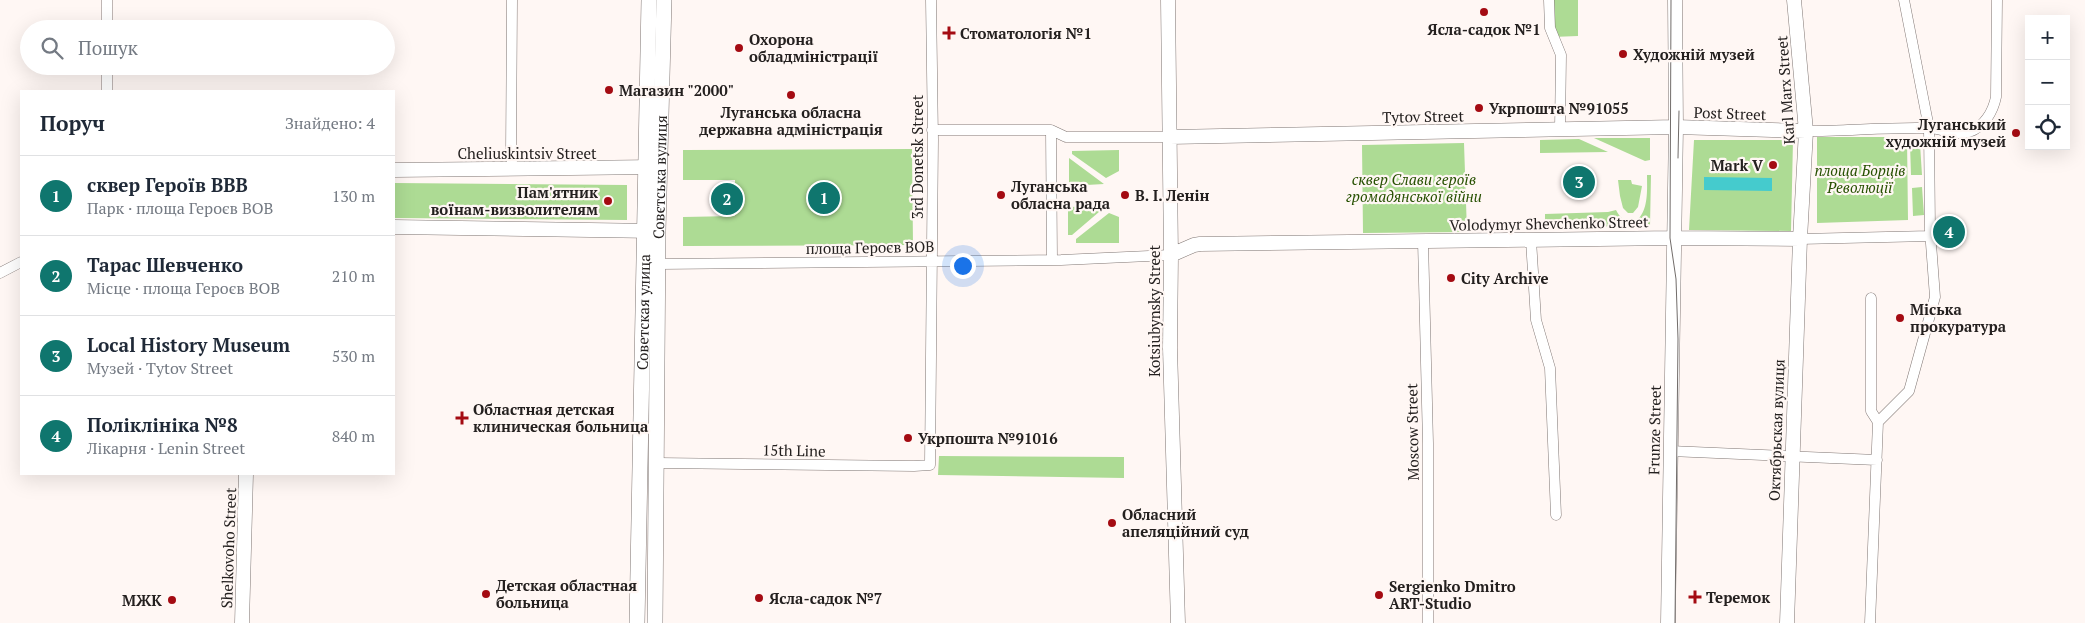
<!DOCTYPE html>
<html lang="uk">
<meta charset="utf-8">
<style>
body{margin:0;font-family:"PT Serif",serif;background:#f2f2f3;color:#1f2937}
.controls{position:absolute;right:15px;top:15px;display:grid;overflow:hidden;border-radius:0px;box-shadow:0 5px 20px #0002}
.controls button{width:45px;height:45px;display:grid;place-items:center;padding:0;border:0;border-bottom:1px solid #e0e1e3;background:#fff;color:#1f2937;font:25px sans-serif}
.you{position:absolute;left:962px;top:265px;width:18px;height:18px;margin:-12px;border:4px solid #fff;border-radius:50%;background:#1a73e8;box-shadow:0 0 0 8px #1a73e833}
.badge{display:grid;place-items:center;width:32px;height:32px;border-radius:50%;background:#0f766e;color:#fff;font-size:16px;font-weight:700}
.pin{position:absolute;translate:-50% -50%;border:2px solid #fff;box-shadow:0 1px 5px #0006}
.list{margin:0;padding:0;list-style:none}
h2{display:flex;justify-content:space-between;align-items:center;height:65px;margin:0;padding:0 20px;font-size:21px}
h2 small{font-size:16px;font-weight:400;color:#747a83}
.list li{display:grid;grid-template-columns:32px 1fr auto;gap:15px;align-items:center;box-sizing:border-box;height:80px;padding:0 20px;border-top:1px solid #e0e1e3}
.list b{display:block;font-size:19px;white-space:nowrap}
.list p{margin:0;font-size:16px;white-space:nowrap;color:#747a83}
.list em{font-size:16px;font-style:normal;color:#747a83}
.icon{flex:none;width:28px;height:28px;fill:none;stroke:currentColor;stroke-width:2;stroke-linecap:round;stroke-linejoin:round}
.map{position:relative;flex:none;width:2085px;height:623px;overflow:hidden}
.search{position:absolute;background:#fff;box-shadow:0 5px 20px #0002;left:20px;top:20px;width:375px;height:55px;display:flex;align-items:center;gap:12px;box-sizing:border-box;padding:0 18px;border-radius:28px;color:#747a83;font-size:19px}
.panel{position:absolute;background:#fff;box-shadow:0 5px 20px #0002;left:20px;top:90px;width:375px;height:385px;border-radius:0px}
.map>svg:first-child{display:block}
</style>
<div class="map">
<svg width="2085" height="623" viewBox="0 0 2085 623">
<rect width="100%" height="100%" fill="#fff7f4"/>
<!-- green -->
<path fill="#addb94" d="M1552,0H1578V36L1552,37Z
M1817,137H1907L1908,220L1817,223Z
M1594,138H1650V160L1645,161Z
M1579,139L1608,152L1540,153V140Z
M1694,140H1793L1791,231L1689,230Z
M1464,143L1467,232L1363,233L1362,145Z
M1910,144H1920L1922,175H1911Z
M912,149L913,245L683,246V217L735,216V180H683V150Z
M1119,150V171L1106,178L1072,154V151Z
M1069,158L1104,184L1069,186Z
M1647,175H1651L1650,226L1545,227V214L1608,212L1616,210C1620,218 1626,224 1635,222C1649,212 1647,190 1647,175Z
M1618,180H1631L1632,184L1642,186L1638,207L1633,213H1628L1623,208L1620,196Z
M394,183L627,185V220L394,218Z
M1922,187L1924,215L1913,216L1912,188Z
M1106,206L1072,235H1068V207Z
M1109,213L1119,217V243H1076V239Z
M939,456L1124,457V478L938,475Z"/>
<!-- water -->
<path fill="#45cbcd" d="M1704,177L1772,178V191L1704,190Z"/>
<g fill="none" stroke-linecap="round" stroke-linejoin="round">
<defs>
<path id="street" d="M107,0V29
M512,0L511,156L513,169
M1549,0L1550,28L1561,55L1560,129
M107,66V91
M932,130H1051L1066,137H1170
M1051,130L1052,260
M1806,131C1847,131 1887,127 1927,128C1941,128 1955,136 1969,132C1984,127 1993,112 1996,97L1997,0
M1800,239L1930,236
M1531,240L1536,320L1550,368L1556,515
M1423,241L1428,443V623
M659,264L1061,260L1171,255
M0,273L21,262
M1871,298V411L1878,422
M1878,422L1909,391L1935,297L1930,230L1929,128L1904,0
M1670,451L1877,460
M658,463L914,466L930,465L933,139L931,0
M1870,623L1878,422"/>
<path id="secondary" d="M1168,0L1171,255L1170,348L1178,623
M1170,137L1676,127L1806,131
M394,170L655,167
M394,227L655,231
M1171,255L1194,245L1200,244L1673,238L1800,239
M242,623L246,474
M1668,623L1676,127L1675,0
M1787,623L1800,239L1806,131L1794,0"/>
<g id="primary">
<path id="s1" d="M637,623L649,0"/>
<path id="s2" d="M655,623L658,231L664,0"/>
</g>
</defs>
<!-- street casing -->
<use href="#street" stroke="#807774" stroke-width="11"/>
<!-- secondary casing -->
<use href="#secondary" stroke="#807774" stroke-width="15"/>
<!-- primary casing -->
<use href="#primary" stroke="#807774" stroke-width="16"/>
<!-- street -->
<use href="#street" stroke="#fff" stroke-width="10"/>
<!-- secondary -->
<use href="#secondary" stroke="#fff" stroke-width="14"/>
<!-- primary -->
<use href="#primary" stroke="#fff" stroke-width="15"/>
<!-- tram -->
<path stroke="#716c6a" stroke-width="1" d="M1671,0L1670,238L1676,279L1678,339L1675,623
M1678,158L1679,111"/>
</g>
<!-- markers -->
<g fill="#a40b12" stroke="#fff7f4" stroke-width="2">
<circle cx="1484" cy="12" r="5"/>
<path d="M946.5 25.5h5v5h5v5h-5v5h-5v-5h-5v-5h5z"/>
<circle cx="739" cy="48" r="5"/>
<circle cx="1623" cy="54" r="5"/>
<circle cx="609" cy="90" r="5"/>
<circle cx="791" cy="95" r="5"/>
<circle cx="1479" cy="108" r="5"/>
<circle cx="2016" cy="133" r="5"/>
<circle cx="1773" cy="165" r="5"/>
<circle cx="1001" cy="195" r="5"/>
<circle cx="1125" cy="195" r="5"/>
<circle cx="608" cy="201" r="5"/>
<circle cx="1451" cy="278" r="5"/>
<circle cx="1900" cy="318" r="5"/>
<path d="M459.5 410.5h5v5h5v5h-5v5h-5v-5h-5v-5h5z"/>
<circle cx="908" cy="438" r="5"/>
<circle cx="1112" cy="523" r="5"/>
<circle cx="486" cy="594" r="5"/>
<circle cx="1379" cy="595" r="5"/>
<path d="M1692.5 589.5h5v5h5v5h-5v5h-5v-5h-5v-5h5z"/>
<circle cx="759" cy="598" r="5"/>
<circle cx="172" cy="600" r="5"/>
</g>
<g text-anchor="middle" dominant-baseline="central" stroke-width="4.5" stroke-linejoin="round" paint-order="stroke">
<!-- poi labels -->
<g font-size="15" font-weight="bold" fill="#24201f" stroke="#fff7f4" text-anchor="start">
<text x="1484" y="29" text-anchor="middle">Ясла-садок №1</text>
<text x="960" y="33">Стоматологія №1</text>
<text x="749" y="39">Охорона<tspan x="749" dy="17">обладміністрації</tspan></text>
<text x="1633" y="54">Художній музей</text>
<text x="619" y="90">Магазин "2000"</text>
<text x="1489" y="108">Укрпошта №91055</text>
<text x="791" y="112" text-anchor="middle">Луганська обласна<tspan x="791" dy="17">державна адміністрація</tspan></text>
<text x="2006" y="124" text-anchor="end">Луганський<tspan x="2006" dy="17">художній музей</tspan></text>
<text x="1763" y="165" text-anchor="end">Mark V</text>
<text x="1011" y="186">Луганська<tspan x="1011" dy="17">обласна рада</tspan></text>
<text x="598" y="192" text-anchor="end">Пам'ятник<tspan x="598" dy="17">воїнам-визволителям</tspan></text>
<text x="1135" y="195">В. І. Ленін</text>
<text x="1461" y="278">City Archive</text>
<text x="1910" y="309">Міська<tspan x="1910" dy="17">прокуратура</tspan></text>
<text x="473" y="409">Областная детская<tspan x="473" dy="17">клиническая больница</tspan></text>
<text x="918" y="438">Укрпошта №91016</text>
<text x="1122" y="514">Обласний<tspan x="1122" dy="17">апеляційний суд</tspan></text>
<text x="496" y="585">Детская областная<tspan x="496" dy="17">больница</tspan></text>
<text x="1389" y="586">Sergienko Dmitro<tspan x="1389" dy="17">ART-Studio</tspan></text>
<text x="1706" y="597">Теремок</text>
<text x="769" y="598">Ясла-садок №7</text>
<text x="162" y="600" text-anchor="end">МЖК</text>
</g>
<!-- street labels -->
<g font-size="15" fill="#24201f" stroke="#fff7f4">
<text transform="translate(1785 90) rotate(-94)">Karl Marx Street</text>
<text transform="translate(1730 113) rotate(2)">Post Street</text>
<text transform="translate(1423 116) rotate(-1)">Tytov Street</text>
<text x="527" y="153">Cheliuskintsiv Street</text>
<text transform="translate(917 157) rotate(-90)">3rd Donetsk Street</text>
<text stroke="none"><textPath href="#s2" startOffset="446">Совєтська вулиця</textPath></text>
<text transform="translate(1549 223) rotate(-1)">Volodymyr Shevchenko Street</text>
<text transform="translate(870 247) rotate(-1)">площа Героєв ВОВ</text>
<text stroke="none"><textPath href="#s1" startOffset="311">Советская улица</textPath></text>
<text transform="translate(1154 311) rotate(-90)">Kotsiubynsky Street</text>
<text transform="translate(1654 430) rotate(-89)">Frunze Street</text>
<text transform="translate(1776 430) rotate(-88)">Октябрьская вулиця</text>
<text transform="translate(1412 432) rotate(-91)">Moscow Street</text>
<text transform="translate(794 450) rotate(1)">15th Line</text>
<text transform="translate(228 548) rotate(-88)">Shelkovoho Street</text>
</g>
<!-- park labels -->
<g font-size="15" font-style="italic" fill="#265000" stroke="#fff7f4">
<text x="1860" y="170">площа Борців<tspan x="1860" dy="17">Революції</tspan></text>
<text x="1414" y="179">сквер Слави героїв<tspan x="1414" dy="17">громадянської війни</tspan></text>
</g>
</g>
</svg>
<div class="controls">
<button>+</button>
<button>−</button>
<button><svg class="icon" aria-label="locate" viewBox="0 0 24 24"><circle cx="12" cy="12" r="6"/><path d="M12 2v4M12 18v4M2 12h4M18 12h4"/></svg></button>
</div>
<div class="you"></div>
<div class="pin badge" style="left:824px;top:198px">1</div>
<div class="pin badge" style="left:727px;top:199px">2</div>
<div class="pin badge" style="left:1579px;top:182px">3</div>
<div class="pin badge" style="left:1949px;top:232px">4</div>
<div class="search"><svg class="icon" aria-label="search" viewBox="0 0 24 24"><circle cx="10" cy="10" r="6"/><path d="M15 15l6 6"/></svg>Пошук</div>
<section class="panel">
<h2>Поруч<small>Знайдено: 4</small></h2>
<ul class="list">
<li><span class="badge">1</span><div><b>сквер Героїв ВВВ</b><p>Парк · площа Героєв ВОВ</p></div><em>130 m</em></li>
<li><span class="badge">2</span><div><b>Тарас Шевченко</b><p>Місце · площа Героєв ВОВ</p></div><em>210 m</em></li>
<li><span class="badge">3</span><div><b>Local History Museum</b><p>Музей · Tytov Street</p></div><em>530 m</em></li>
<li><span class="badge">4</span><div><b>Поліклініка №8</b><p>Лікарня · Lenin Street</p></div><em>840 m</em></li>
</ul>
</section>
</div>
